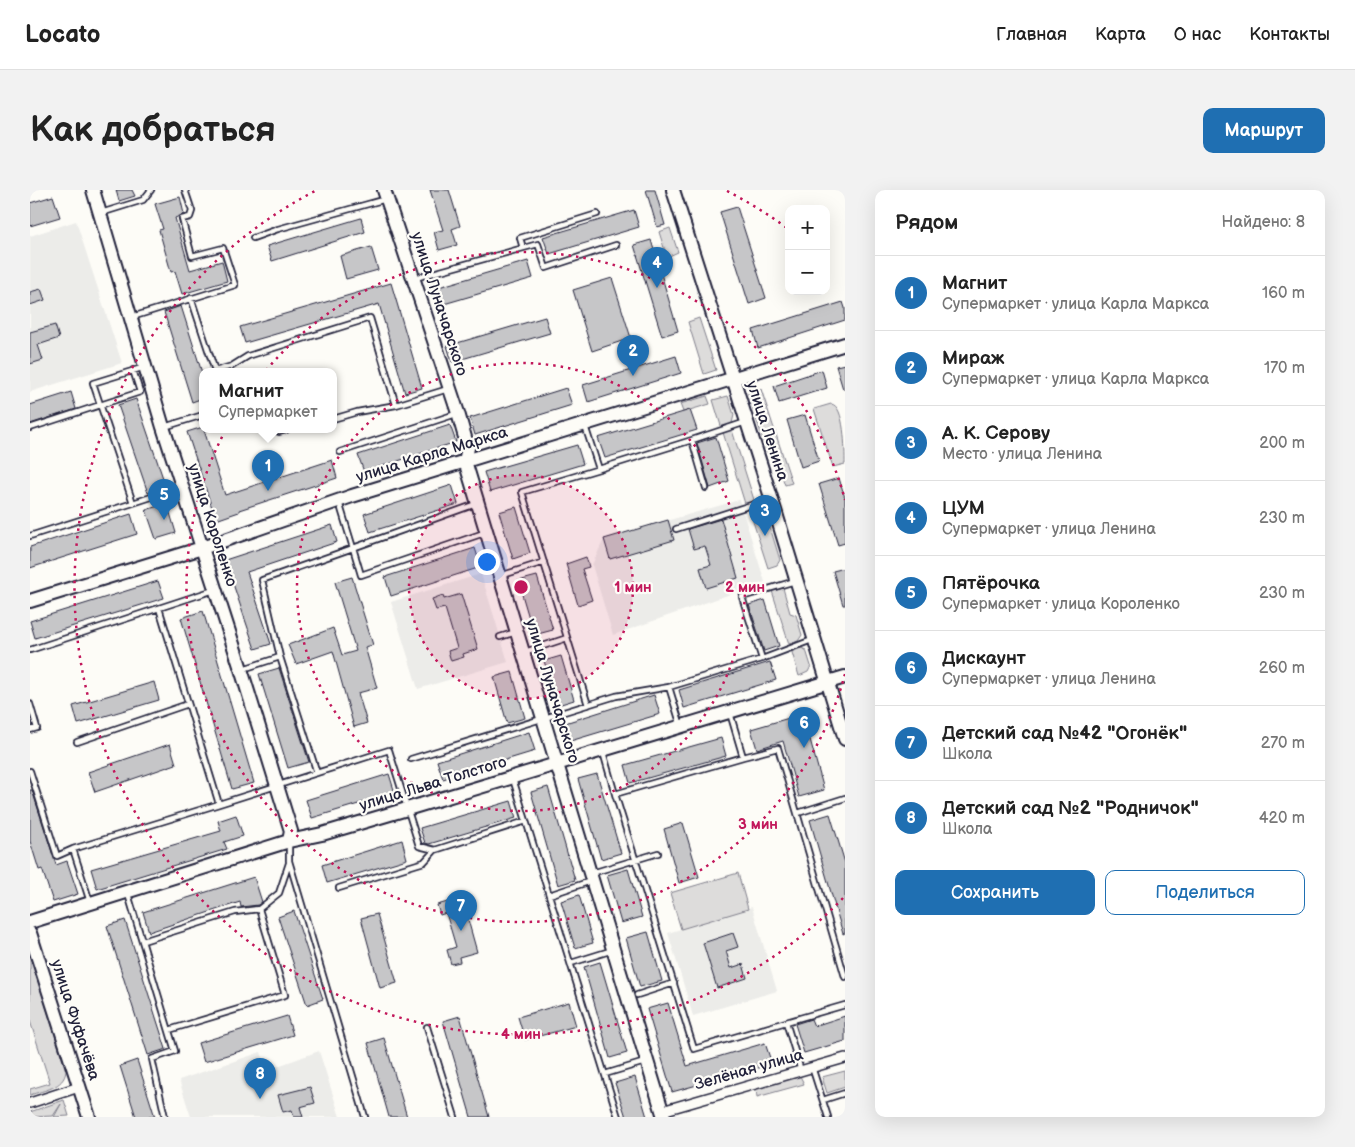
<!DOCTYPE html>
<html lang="ru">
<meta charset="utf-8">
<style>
body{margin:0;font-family:"Balsamiq Sans",sans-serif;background:#f2f2f2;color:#222}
.controls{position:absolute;right:15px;top:15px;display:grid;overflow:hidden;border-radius:10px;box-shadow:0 5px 20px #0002}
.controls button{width:45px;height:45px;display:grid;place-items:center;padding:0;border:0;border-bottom:1px solid #e0e0e0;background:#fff;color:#222;font:25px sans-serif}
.you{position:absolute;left:456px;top:371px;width:18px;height:18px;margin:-12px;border:4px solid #fff;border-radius:50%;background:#1a73e8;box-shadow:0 0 0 8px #1a73e833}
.badge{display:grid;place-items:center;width:32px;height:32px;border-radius:50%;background:#1f6fb2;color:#fff;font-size:16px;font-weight:700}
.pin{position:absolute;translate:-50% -41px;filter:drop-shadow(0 1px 2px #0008)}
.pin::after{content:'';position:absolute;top:26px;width:18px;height:15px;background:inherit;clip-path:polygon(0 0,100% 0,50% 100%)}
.popup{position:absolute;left:169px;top:178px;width:138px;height:65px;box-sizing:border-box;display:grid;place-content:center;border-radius:10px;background:#fff;filter:drop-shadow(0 1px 4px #0005);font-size:16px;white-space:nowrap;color:#767676}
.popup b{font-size:19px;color:#222}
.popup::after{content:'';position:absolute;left:50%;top:100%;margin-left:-10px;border:10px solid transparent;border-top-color:#fff}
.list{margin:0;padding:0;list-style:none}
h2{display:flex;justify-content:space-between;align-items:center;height:65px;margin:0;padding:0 20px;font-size:21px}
h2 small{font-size:16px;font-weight:400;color:#767676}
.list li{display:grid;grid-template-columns:32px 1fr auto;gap:15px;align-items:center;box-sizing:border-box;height:75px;padding:0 20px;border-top:1px solid #e0e0e0}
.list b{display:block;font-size:19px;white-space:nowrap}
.list p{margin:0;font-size:16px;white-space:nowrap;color:#767676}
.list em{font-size:16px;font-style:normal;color:#767676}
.actions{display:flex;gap:10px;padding:15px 20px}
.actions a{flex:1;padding:11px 0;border:1px solid #1f6fb2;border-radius:10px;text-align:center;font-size:18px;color:#1f6fb2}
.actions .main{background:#1f6fb2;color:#fff}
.map{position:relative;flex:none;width:815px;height:927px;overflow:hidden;border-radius:10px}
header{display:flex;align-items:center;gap:30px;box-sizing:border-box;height:70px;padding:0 25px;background:#fff;border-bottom:1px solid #e0e0e0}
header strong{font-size:24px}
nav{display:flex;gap:28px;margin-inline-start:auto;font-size:18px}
.intro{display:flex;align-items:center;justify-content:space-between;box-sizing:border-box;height:120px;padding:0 30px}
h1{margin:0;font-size:35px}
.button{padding:12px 22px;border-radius:10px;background:#1f6fb2;color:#fff;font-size:18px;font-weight:700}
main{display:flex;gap:30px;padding:0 30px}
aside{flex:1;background:#fff;border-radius:10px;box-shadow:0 5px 20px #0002}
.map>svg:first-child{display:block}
</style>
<header>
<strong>Locato</strong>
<nav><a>Главная</a><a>Карта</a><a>О нас</a><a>Контакты</a></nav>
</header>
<div class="intro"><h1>Как добраться</h1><a class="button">Маршрут</a></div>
<main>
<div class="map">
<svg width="815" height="927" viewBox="0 0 815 927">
<rect width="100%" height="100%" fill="#fdfcf7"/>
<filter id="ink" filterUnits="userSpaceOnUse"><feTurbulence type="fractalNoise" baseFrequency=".02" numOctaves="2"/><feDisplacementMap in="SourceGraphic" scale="10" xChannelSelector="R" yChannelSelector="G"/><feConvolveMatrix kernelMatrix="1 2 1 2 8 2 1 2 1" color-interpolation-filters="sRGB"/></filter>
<g filter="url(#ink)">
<!-- built -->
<path fill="#ecece9" d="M46,31L92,173L0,202V46Z
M709,310L735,392L583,445L562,375L574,349Z
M451,384L478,472L388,499L361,412Z
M722,717L747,801L663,826L638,743Z
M289,861L310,927H161L149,890L231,862L237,880Z"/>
<!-- green -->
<path fill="#dddcdb" stroke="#807f8b" d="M640,38L648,62L637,67L629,42Z
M669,128L686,180L674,184L658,132Z
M731,199L762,293L755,295L744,263L737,262L718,203Z
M677,206L680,214L653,222L650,214Z
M698,206L704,225L701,237L725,313L716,317L683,210Z
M801,214C815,215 815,261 815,274L803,277L784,219Z
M730,316L734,318L750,370L747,375L738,378L719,319Z
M753,398L760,423L766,425L772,445L768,451L759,454L742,401Z
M771,458L776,460L781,476L778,482L769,486L761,459Z
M708,683L718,719L651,739L640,703Z
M0,765L36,881C34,898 14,900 0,905V899L20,893L0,831Z
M815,881V897L797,903L792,887Z
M770,886L774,894L727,907L726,899Z
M34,910L39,926L24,927L31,914L23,926L0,927V922Z"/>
<!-- building -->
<path fill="#c6c6c8" stroke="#22223b" d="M86,0H102L105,6L89,11Z
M400,0H419L430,36L422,39L427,55L409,60L404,42L413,40Z
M616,0H625L635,35L627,37Z
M23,6L30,27L0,36V13Z
M150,7L154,24L145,28L160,80L192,71L197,91L152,104L145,81L141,82L129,40L133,39L125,14Z
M707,17L736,108L719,114L690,22Z
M604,20L609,37L519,64L513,47Z
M331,28L335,42L242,71L237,56Z
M621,50L648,141L632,146L604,55Z
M341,57L348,80L316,89L310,66Z
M498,71L503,88L407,116L402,99Z
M582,88L601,148L562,161L543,100Z
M361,93L392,198L375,203L349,114L215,153L210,137Z
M11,99L15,110L0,115V102Z
M813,112L815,118V130L728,158L723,140Z
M151,116L173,186V208L162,212L134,122Z
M515,127L520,143L422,172L417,156Z
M25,135L29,148L8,155L13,170L0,174V142Z
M646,166L651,183L558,212L553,195Z
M815,174V199H813L806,176Z
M792,180L797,198L749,213L744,196Z
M536,198L542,215L445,245L440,228Z
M41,202L46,219L0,234V215Z
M106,209L136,297L118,303L88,215Z
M660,220L667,240L575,268L568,248Z
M775,225L789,271L771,277L757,230Z
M420,235L426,252L334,282L328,265Z
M173,237L195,305L302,270L307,288L209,320V322L186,330L157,242Z
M686,247L699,291L680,298L667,253Z
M547,255L553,274L460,302L454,282Z
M809,288L815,308V353L808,355L789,294Z
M422,295L428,314L340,342L334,324Z
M137,313L146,343L126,349L116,320Z
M486,317L500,363L483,369L469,322Z
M101,324L107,344L0,378V357Z
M691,329L708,388L676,398L670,378L681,375L675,356L664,359L658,339Z
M638,330L644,350L580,369L574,349Z
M302,335L307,352L217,382L241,454L225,459L195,370Z
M445,358L451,377L361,406L355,387Z
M556,367L559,377L552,379L562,410L548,415L536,374Z
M815,378V415H813L803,381Z
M507,386L523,440L504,445L488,391Z
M322,387L343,455L335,457L347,498L328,503L337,533L324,537L303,461L266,474L258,455L303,438L312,465L326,461L305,392Z
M128,391L134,408L5,448L0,431Z
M431,404L448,459L433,464L434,467L421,471L418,461L427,458L415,418L406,420L402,409L413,405L414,409Z
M735,410L749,456L734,461L719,415Z
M173,421L224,593L202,599L151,428Z
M531,466L544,510L528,515L514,471Z
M740,472L746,490L654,518L649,500Z
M249,478L279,572L258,578L229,484Z
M482,482L495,528L477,533L464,487Z
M124,492L129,510L48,534L43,516Z
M624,505L630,524L537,552L532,534Z
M773,524L794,600L769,607L753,551L727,559L721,539Z
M499,542L505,561L413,589L407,571Z
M691,548L696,566L600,593L595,575Z
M140,554L146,574L65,602L58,582Z
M359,584L365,603L282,628L276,610Z
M567,584L591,663L571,669L548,589Z
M518,597L545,690L528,695L501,602Z
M0,600H2L26,675L37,671L48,704L23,712L12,679L9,680L0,651Z
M481,611L486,628L399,654L395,653L390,638Z
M800,624L815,673V743L813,744L780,630Z
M206,625L213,646L194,652L197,659L67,699L61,679L191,641L188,631Z
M653,633L669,687L649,693L634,639Z
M372,650L377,669L297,693L292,675Z
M598,679L612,727L591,733L577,685Z
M224,687L232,712L228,715L211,717L210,712L119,742L113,722Z
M549,705L563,753L545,758L531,711Z
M432,708L447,762L429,767L430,772L421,774L417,760L426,757L416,723L410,725L407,715Z
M264,721L293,809L277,815L248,727Z
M347,724L367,793L350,798L331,728Z
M95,730L136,859L118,865L77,736Z
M618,742L632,791L610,797L596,748Z
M703,743L708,757L696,761L701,778L713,774L717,788L687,798L673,753Z
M570,772L597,863L580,868L554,777Z
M539,812L546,836L495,850L488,827Z
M638,813L657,876L735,853L742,874L642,902L617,819Z
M257,826L263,845L174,872L168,853Z
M430,826L459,927H441L413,831Z
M815,826V851L774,863L765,834L781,829L784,836Z
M354,848L377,927H359L338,853Z
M107,870L125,927H106L90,876Z
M605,887L617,927H596L585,893Z
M280,897L285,913L270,917L273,927H264L262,920L253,922L248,905Z"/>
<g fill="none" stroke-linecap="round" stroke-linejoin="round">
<defs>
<path id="lane" d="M71,23L113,10L121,0
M223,48L248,39L356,9
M493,58L490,48L567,24
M385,88L508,54L516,78L586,55
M161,108L185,181L202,176L218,166L340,128L366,215
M102,127L205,95L193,58L162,66L152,29L160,27L162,21L155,0
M303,229L327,222L366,215L418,199
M555,236L569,279L492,302L558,515
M134,237L173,225
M0,238L110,202L103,180
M245,240L249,242L256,240
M662,250L716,232
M310,262L426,224
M569,279L662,250L676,298
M103,313L152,297
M446,314L323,358L331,385L454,343
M646,339L740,309
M0,346L103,313L63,193L115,177
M470,386L514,372
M184,400L129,418L189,614L359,560L389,656L405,660
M470,447L486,442
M0,460L129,418
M495,462L537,448
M250,467L287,583
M732,469L712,407L765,391
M213,479L250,467L232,390L323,358L309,312
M639,497L651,536
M0,514L7,538L0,540
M700,523L713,567L748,558L815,787
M47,552L158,514
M573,562L585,604
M713,567L585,604L664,859L756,832L771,881
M381,569L586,506L639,497L732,469L782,450
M0,581L27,666L43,659L60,712
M483,589L588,927
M768,623L815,608
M259,652V671L335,927
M43,659L189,614
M562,683L628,663
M309,698L394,672L405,660L496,631
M98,704L145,861L122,869L135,927
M519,705L561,691
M113,751L205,722L229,719
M541,773L583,760
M607,805L644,793
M756,832L815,815
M397,837L425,927
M139,840L255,805L229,719L249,703L259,673
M782,877L798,927
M575,884L615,872
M793,910L815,903"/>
<path id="street" d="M0,913L49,897
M632,921L815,868"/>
<path id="secondary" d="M63,0L133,237L211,479L261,641L259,651
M354,0L428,223L438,258L435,271L634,927
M643,0L740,304L815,549
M0,411L172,358L322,306L815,154
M0,732L259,651L292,644L377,619L815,487
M0,743L59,927"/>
</defs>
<!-- lane casing -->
<use href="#lane" stroke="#22223b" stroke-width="8"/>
<!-- street casing -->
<use href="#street" stroke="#22223b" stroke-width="12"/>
<!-- secondary casing -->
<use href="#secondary" stroke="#22223b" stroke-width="16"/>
<!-- lane -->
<use href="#lane" stroke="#fdfcf7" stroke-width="4.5"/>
<!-- street -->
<use href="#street" stroke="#fdfcf7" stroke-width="9"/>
<!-- secondary -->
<use href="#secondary" stroke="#fdfcf7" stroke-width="12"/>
</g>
</g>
<!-- distance rings -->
<circle cx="491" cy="397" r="112" fill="#c2185b" fill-opacity=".12"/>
<g fill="none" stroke="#c2185b" stroke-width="2.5" stroke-dasharray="2.5 5">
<circle cx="491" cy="397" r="112"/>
<circle cx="491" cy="397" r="224"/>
<path d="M815 484A335 335 0 1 1 815 310"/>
<path d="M813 708A447 447 0 1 1 285 1M697 1A447 447 0 0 1 757 38"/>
</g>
<g text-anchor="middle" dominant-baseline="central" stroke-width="4.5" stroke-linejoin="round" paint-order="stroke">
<!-- street labels -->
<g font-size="16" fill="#22223b" stroke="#fdfcf7">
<text transform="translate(409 114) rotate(72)">улица Луначарского</text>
<text transform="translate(737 241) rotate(72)">улица Ленина</text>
<text transform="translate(402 265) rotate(-17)">улица Карла Маркса</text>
<text transform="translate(182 335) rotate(72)">улица Короленко</text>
<text transform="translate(522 501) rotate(73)">улица Луначарского</text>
<text transform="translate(403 594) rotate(-17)">улица Льва Толстого</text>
<text transform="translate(45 830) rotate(72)">улица Фуфачёва</text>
<text transform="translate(719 880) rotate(-16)">Зелёная улица</text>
</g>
</g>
<circle cx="491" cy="397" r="8" fill="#c2185b" stroke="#fdfcf7" stroke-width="2.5"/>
<g font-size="15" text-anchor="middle" font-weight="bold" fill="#c2185b" stroke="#fdfcf7" stroke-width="4.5" stroke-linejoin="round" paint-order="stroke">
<text x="603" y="402">1 мин</text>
<text x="715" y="402">2 мин</text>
<text x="728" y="639">3 мин</text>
<text x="491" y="849">4 мин</text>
</g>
</svg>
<div class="controls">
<button>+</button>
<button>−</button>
</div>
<div class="you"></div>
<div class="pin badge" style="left:238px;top:301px">1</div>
<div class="popup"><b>Магнит</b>Супермаркет</div>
<div class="pin badge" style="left:603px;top:186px">2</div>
<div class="pin badge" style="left:735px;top:346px">3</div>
<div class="pin badge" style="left:627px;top:98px">4</div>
<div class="pin badge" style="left:134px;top:330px">5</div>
<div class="pin badge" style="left:774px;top:558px">6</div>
<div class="pin badge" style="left:431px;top:741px">7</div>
<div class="pin badge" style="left:230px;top:909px">8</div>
</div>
<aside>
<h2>Рядом<small>Найдено: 8</small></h2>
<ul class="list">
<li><span class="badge">1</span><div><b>Магнит</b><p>Супермаркет · улица Карла Маркса</p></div><em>160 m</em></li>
<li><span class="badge">2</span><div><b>Мираж</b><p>Супермаркет · улица Карла Маркса</p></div><em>170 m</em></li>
<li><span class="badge">3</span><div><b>А. К. Серову</b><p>Место · улица Ленина</p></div><em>200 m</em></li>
<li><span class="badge">4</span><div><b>ЦУМ</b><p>Супермаркет · улица Ленина</p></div><em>230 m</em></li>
<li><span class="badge">5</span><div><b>Пятёрочка</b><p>Супермаркет · улица Короленко</p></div><em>230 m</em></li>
<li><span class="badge">6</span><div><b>Дискаунт</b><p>Супермаркет · улица Ленина</p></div><em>260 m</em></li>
<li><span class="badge">7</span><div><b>Детский сад №42 &quot;Огонёк&quot;</b><p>Школа</p></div><em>270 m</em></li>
<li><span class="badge">8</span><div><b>Детский сад №2 &quot;Родничок&quot;</b><p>Школа</p></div><em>420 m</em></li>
</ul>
<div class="actions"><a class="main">Сохранить</a><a>Поделиться</a></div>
</aside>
</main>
